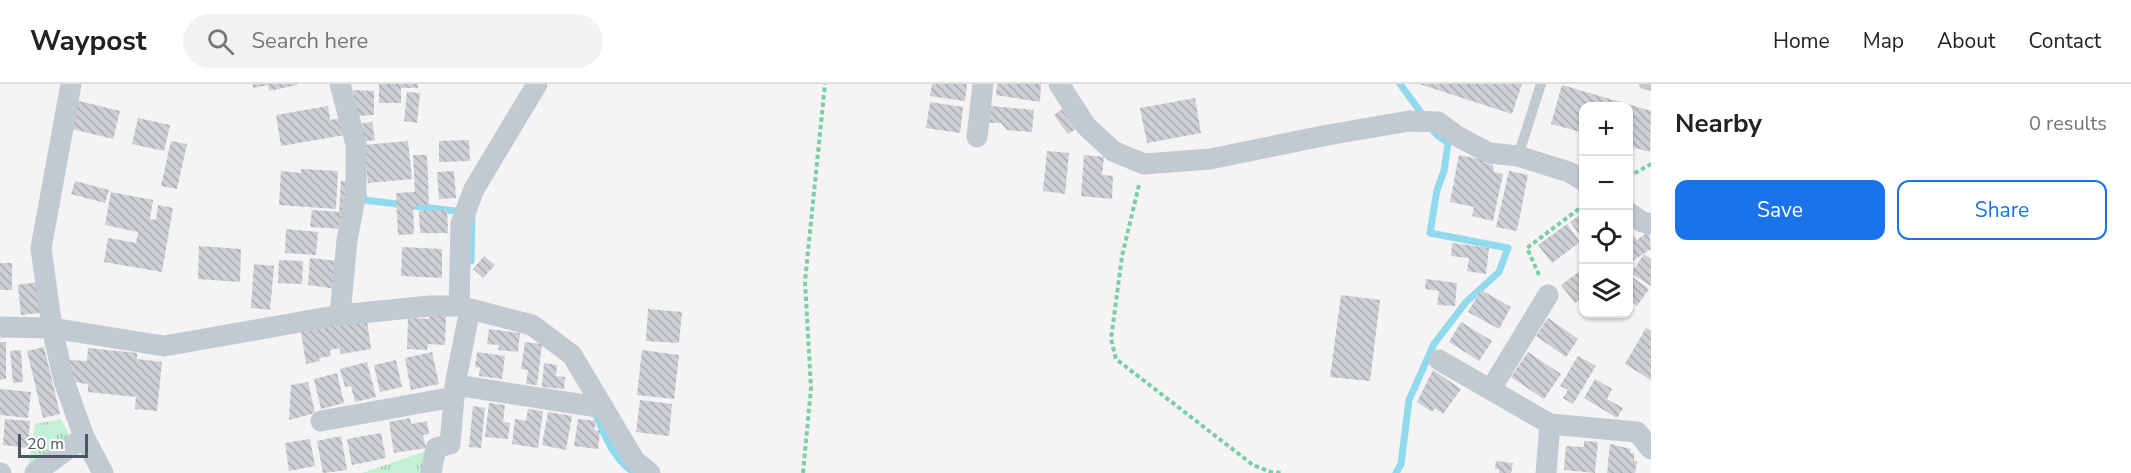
<!DOCTYPE html>
<meta charset="utf-8">
<style>
body{margin:0;font-family:"Nunito Sans",sans-serif;background:#f2f2f2;color:#222}
.controls{position:absolute;right:18px;top:18px;display:grid;overflow:hidden;border-radius:12px;box-shadow:0 2px 4px #0004}
.controls button{width:54px;height:54px;display:grid;place-items:center;padding:0;border:0;border-bottom:2px solid #e0e0e0;background:#fff;color:#222;font:30px sans-serif}
.scale{position:absolute;left:18px;bottom:15px;width:70px;box-sizing:border-box;padding-left:6px;border:3px solid #4a5661;border-top:0;font-size:16px;line-height:21px;white-space:nowrap;color:#4a5661;-webkit-text-stroke:4px #fff;paint-order:stroke}
.list{margin:0;padding:0;list-style:none}
h2{display:flex;justify-content:space-between;align-items:center;height:78px;margin:0;padding:0 24px;font-size:26px}
h2 small{font-size:20px;font-weight:400;color:#767676}
.actions{display:flex;gap:12px;padding:18px 24px}
.actions a{flex:1;padding:14px 0;border:2px solid #1a73e8;border-radius:12px;text-align:center;font-size:21px;color:#1a73e8}
.actions .main{background:#1a73e8;color:#fff}
.icon{flex:none;width:33px;height:33px;fill:none;stroke:currentColor;stroke-width:2;stroke-linecap:round;stroke-linejoin:round}
.map{position:relative;flex:none;width:1651px;height:389px;overflow:hidden}
header{display:flex;align-items:center;gap:36px;box-sizing:border-box;height:84px;padding:0 30px;background:#fff;border-bottom:2px solid #e0e0e0}
header strong{font-size:28px}
nav{display:flex;gap:33px;margin-inline-start:auto;font-size:21px}
.search{width:420px;height:54px;background:#f2f2f2;display:flex;align-items:center;gap:15px;box-sizing:border-box;padding:0 21px;border-radius:33px;color:#767676;font-size:22px}
main{display:flex}
aside{flex:1;background:#fff}
.map>svg:first-child{display:block}
</style>
<header>
<strong>Waypost</strong>
<div class="search"><svg class="icon" aria-label="search" viewBox="0 0 24 24"><circle cx="10" cy="10" r="6"/><path d="M15 15l6 6"/></svg>Search here</div>
<nav><a>Home</a><a>Map</a><a>About</a><a>Contact</a></nav>
</header>
<main>
<div class="map">
<svg width="1651" height="389" viewBox="0 0 1651 389">
<defs>
<pattern id="park-tufts" width="24" height="20" patternUnits="userSpaceOnUse" patternTransform="scale(1.5)"><rect width="24" height="20" fill="#c3f1d5"/><path d="M3 7l-1-3M5 7V3M7 7l1-3M15 17l-1-3M17 17v-4M19 17l1-3" fill="none" stroke="#a0c6b0"/></pattern>
<pattern id="building-back-hatch" width="6" height="6" patternUnits="userSpaceOnUse" patternTransform="scale(1.5)"><rect width="6" height="6" fill="#cdcfd5"/><path d="M-1 5l2 2M0 0l6 6M5-1l2 2" fill="none" stroke="#a8abb0"/></pattern>
</defs>
<rect width="100%" height="100%" fill="#f5f3f3"/>
<!-- park -->
<path fill="url(#park-tufts)" d="M61,335L69,351L28,384L35,340Z
M426,367L421,389H362Z"/>
<g fill="none" stroke-linecap="round" stroke-linejoin="round">
<!-- stream -->
<path stroke="#90daee" stroke-width="7" d="M1400,0L1425,34
M363,110L364,116L463,128
M471,177L472,134
M594,327C604,349 612,373 632,387
M1396,389L1401,380L1409,316L1434,260L1466,218L1499,188L1508,164L1430,149L1437,106L1444,87L1448,59L1437,51L1431,44"/>
</g>
<!-- building -->
<path fill="url(#building-back-hatch)" d="M253,0H297V1L269,7L268,1L253,4Z
M379,0H418V4H401V19H379Z
M932,0H967L965,17L930,12Z
M997,0H1041L1040,18L996,11Z
M1419,0H1522L1512,30Z
M1562,1L1651,27L1650,68L1628,62V22H1584V49L1551,40Z
M353,6L374,7V31L357,32Z
M407,8L420,9L417,39L404,37Z
M1195,14L1201,49L1147,59L1140,24Z
M75,16L120,27L113,55L68,44Z
M930,18L963,23L960,49L926,44Z
M328,22L330,36L342,34L345,51L281,62L276,31Z
M991,22L1034,26L1032,48L1007,46L1001,39H989Z
M1062,25L1076,45L1068,50L1054,31Z
M138,34L170,41L164,67L132,60Z
M372,38L375,56L361,58L358,40Z
M469,56L470,77L439,78V57Z
M171,57L187,60L177,105L161,102Z
M408,57L412,95L368,99L364,61Z
M1047,67L1069,69L1065,110L1043,107Z
M413,71H427L429,121L413,122L414,150L398,151L396,109L415,108Z
M1084,71L1104,73L1102,91L1113,92L1112,115L1081,112Z
M1459,71L1483,76V79L1493,81L1494,88L1503,90L1493,137L1472,132L1474,123L1450,118Z
M301,85L338,87L336,125L279,121L281,87L301,89Z
M454,87L456,114L439,115L437,88Z
M1509,87L1528,91L1517,147L1496,143Z
M75,97L109,106L105,119L71,110Z
M341,97H347L344,145L310,143L312,126L339,128Z
M111,108L153,116L150,135L156,136L158,121L173,124L162,188L104,178L108,154L136,159L138,148L105,141Z
M447,126L448,149H420L419,127Z
M1584,128V156L1570,138Z
M1567,140L1580,158L1552,179L1538,161Z
M286,145L318,148L316,171L285,169Z
M1649,147L1651,165L1628,180V151L1632,149L1637,156Z
M1452,159L1489,164L1486,190L1467,187L1469,174L1451,172Z
M199,162L241,165L240,198L198,195Z
M402,163L442,165V194L401,192Z
M1644,170L1651,175V202L1631,189Z
M484,172L495,181L483,194L473,185Z
M310,174L338,177L336,205L308,201Z
M279,176L303,177L302,200L278,199Z
M0,179H12V206H0Z
M254,180L274,182L270,226L251,224Z
M1584,184V212L1575,219L1561,201Z
M1628,190L1649,205L1637,222L1628,216Z
M1426,195L1457,199L1455,222L1437,221L1439,207L1425,205Z
M37,198L40,229L21,231L18,201Z
M1481,206L1511,223L1499,245L1468,228Z
M1341,211L1380,216L1370,297L1330,293Z
M648,225L682,228L679,259L646,257Z
M429,231L446,232L445,261L428,260L427,266L407,265L408,234L429,235Z
M1548,234L1578,255L1566,273L1536,252Z
M367,237L371,265L341,270L339,264L330,266L331,272L319,274L320,277L306,280L301,248Z
M1461,238L1492,257L1479,277L1449,258Z
M1646,244L1651,247V296L1625,280Z
M489,245L520,249L518,268L498,266L499,261L487,260Z
M0,258H6V295L0,296Z
M525,258L542,260L537,301L526,300L528,286L521,285Z
M44,263L60,330L43,334L27,267Z
M88,264L137,269V275L162,278L157,327L135,325L136,313L88,308V300L73,298L68,276L87,277Z
M21,266L23,298L13,299L10,267Z
M642,266L679,271L674,315L637,311Z
M432,268L439,300L411,306L405,274Z
M477,268L505,272L502,295L479,292L480,284L475,283Z
M1528,268L1561,290L1544,315L1511,293Z
M1578,272L1596,282L1573,320L1563,314L1568,306L1560,302Z
M396,276L402,303L380,308L374,281Z
M367,278L376,313L355,318L351,302L345,303L340,285Z
M544,279L557,281L556,292L565,293L564,305L542,303Z
M1433,286L1461,305L1443,330L1435,324L1432,328L1417,318Z
M337,289L344,319L321,325L314,295Z
M1595,295L1612,305L1607,315L1623,324L1617,334L1584,314Z
M308,298L315,329L289,336L291,301Z
M0,305L31,308L28,334L0,331Z
M640,316L672,320L669,352L636,348Z
M489,319L505,321L503,338L510,339L508,355L485,353Z
M473,322L485,324L481,364L469,363Z
M528,325L543,327L538,364L512,360L515,335L526,337Z
M548,328L572,332L566,366L542,361Z
M410,334L411,340L427,337L429,350L423,351L426,364L394,369L389,338Z
M5,335L30,337L28,364L3,361Z
M578,335L596,337L594,346L600,347L598,365L574,362Z
M381,349L386,374L352,381L347,355Z
M341,352L347,386L323,389L317,357Z
M310,355L315,382L289,387L285,359Z
M1584,357L1598,358L1595,389L1564,386L1566,362L1584,363Z
M1610,360L1631,365L1630,369H1634V377H1637L1635,389H1607Z
M1496,377L1513,379L1511,389H1499V385H1495Z"/>
<g fill="none" stroke-linecap="round" stroke-linejoin="round">
<!-- path -->
<path stroke="#7ad0a6" stroke-width="4" stroke-dasharray="4.5 3" stroke-linecap="butt" d="M1628,93L1651,80
M1139,101L1122,172L1111,255L1116,275L1253,381L1271,388L1283,389
M1539,191L1527,164L1584,121
M803,389L811,304L805,197L825,0"/>
<!-- service -->
<path stroke="#c1cad2" stroke-width="10" d="M1644,0L1651,2
M1518,72L1541,0"/>
<!-- minor -->
<path stroke="#c1cad2" stroke-width="21" d="M71,0L41,164L52,244L64,297L84,353L103,389
M340,0L356,60V109L347,156L340,231
M1059,0L1086,42L1113,67L1144,80L1210,75L1328,51L1409,37L1438,38L1457,52L1489,69L1518,72L1569,88L1584,97
M977,53L983,0
M1628,128L1642,138L1651,140
M459,222L461,140L474,105L537,0
M0,243L52,244L164,262L340,231L430,222H459L532,241L572,271L635,377L650,389
M1439,276L1550,340L1637,348L1651,365
M455,301L604,324
M1491,305L1548,211
M321,337L454,313
M0,389H1
M35,389L84,353
M431,389L436,364L450,360L455,301L470,225
M1546,389L1550,340"/>
</g>
</svg>
<div class="controls">
<button>+</button>
<button>−</button>
<button><svg class="icon" aria-label="locate" viewBox="0 0 24 24"><circle cx="12" cy="12" r="6"/><path d="M12 2v4M12 18v4M2 12h4M18 12h4"/></svg></button>
<button><svg class="icon" aria-label="layers" viewBox="0 0 24 24"><path d="M12 4l9 5-9 5-9-5zM3 14l9 5 9-5"/></svg></button>
</div>
<div class="scale">20 m</div>
</div>
<aside>
<h2>Nearby<small>0 results</small></h2>
<ul class="list">
</ul>
<div class="actions"><a class="main">Save</a><a>Share</a></div>
</aside>
</main>
